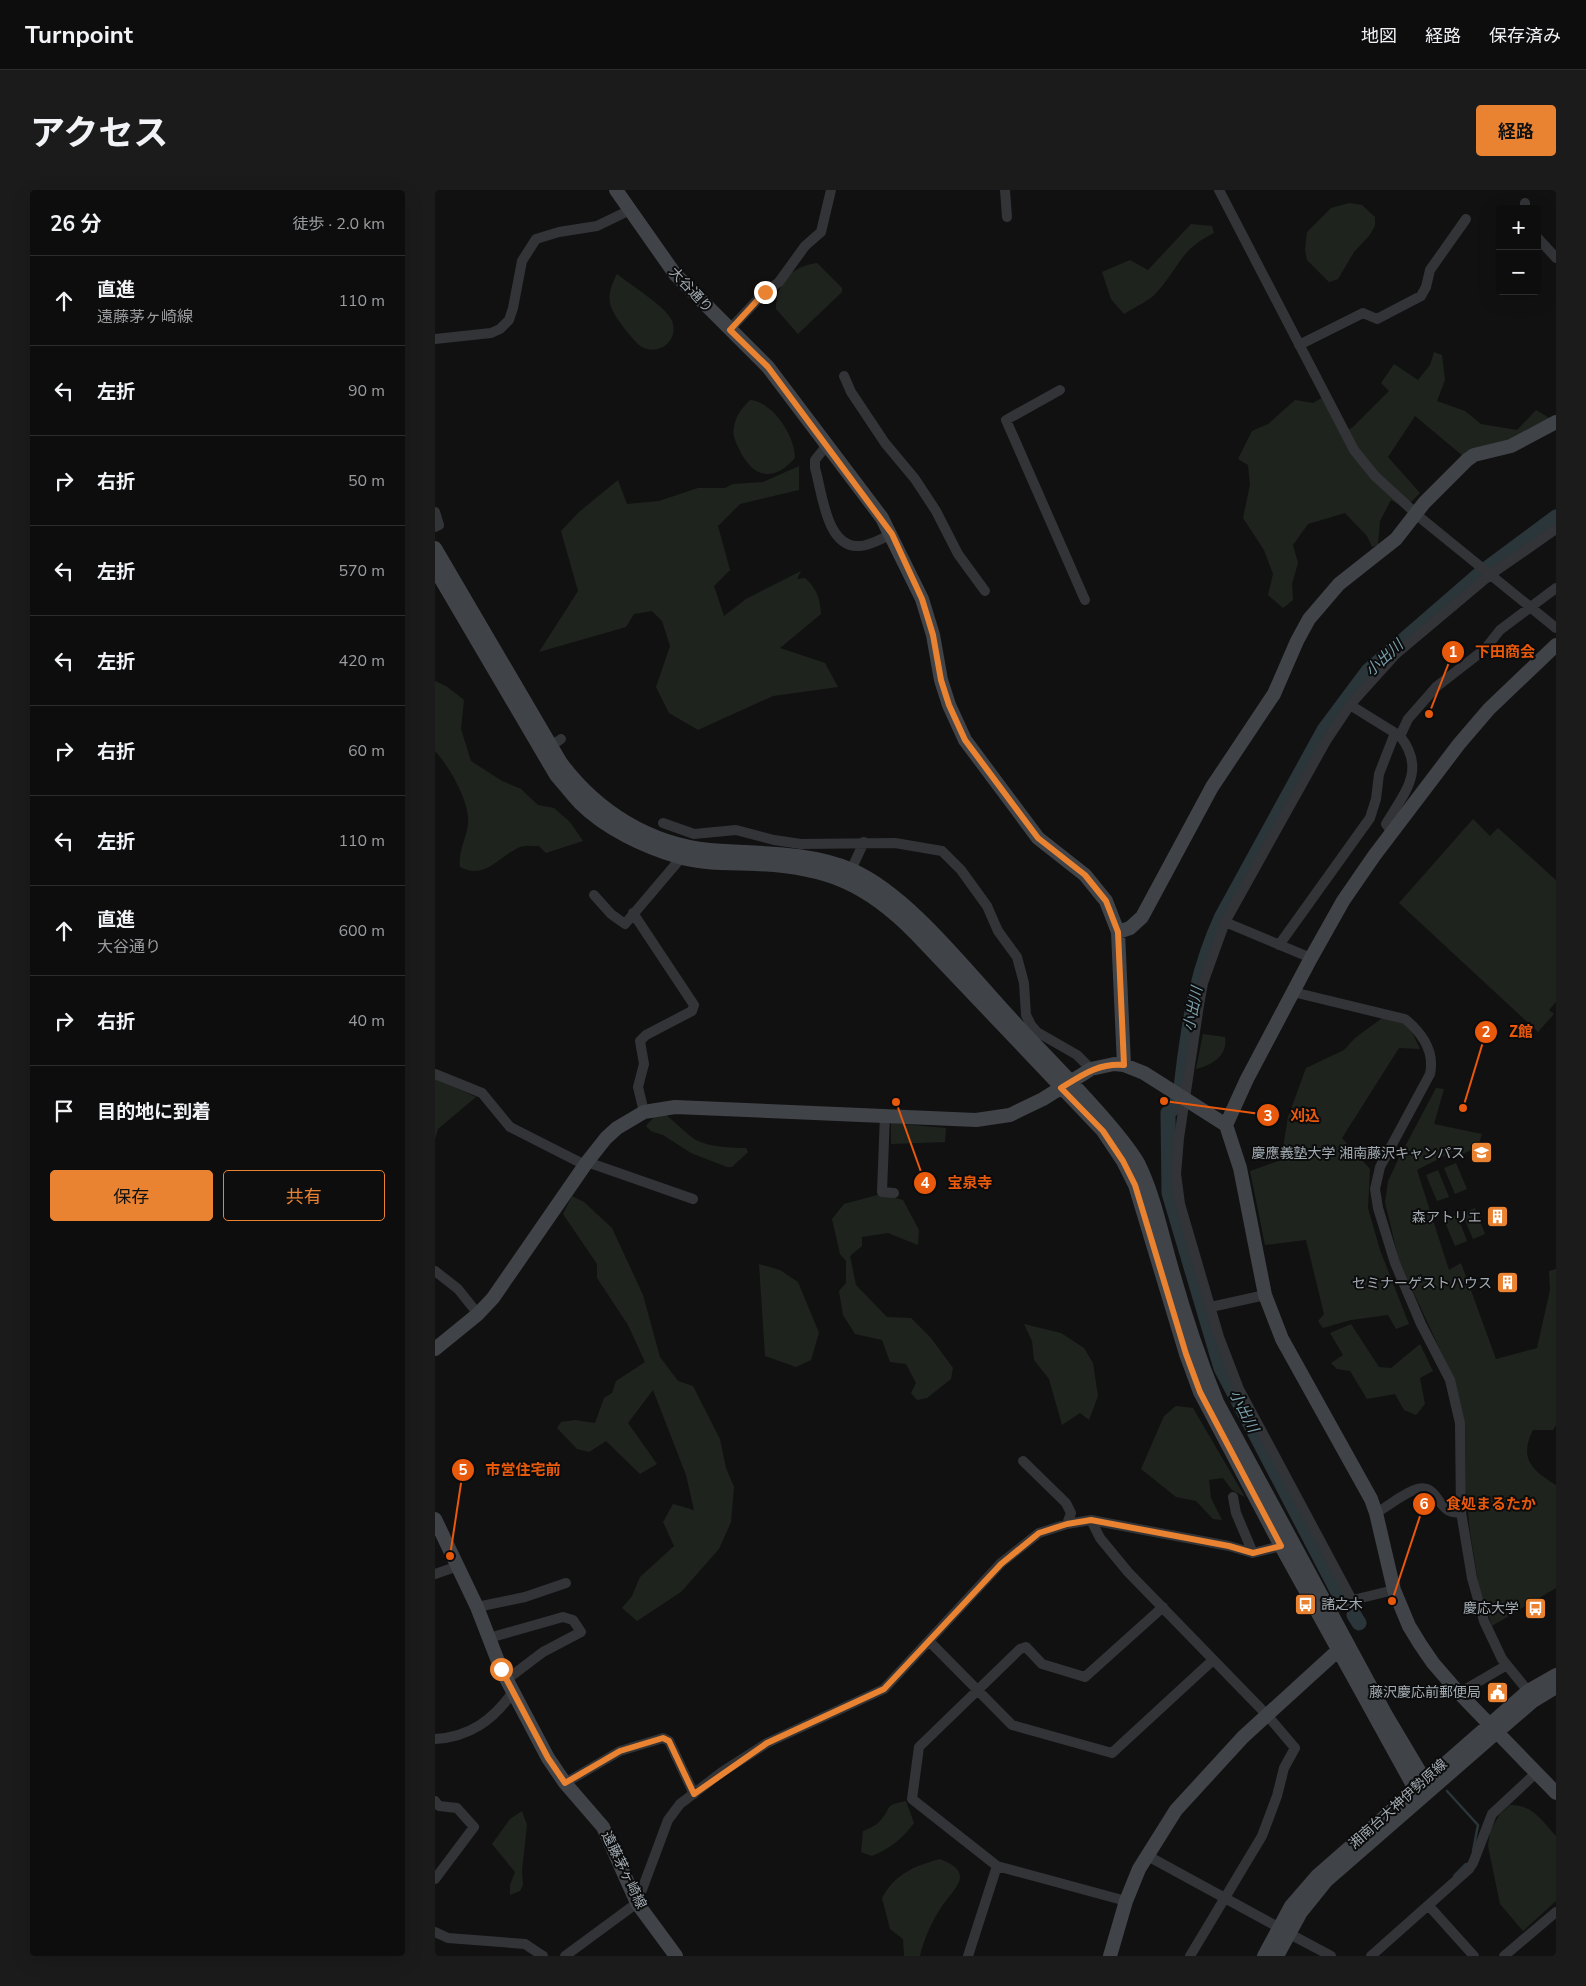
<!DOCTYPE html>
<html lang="ja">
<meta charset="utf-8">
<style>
body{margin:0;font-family:"Nunito Sans","Noto Sans JP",sans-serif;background:#1b1b1c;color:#f1f3f6}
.controls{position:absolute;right:15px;top:15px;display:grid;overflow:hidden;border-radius:5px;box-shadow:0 5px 20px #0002}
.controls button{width:45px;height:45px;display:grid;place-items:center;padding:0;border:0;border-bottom:1px solid #2d2d2e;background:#0d0d0e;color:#f1f3f6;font:25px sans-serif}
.stop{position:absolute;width:15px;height:15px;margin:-11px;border:4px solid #e98231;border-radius:50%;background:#fff}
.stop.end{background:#e98231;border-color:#fff;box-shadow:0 1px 5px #0008}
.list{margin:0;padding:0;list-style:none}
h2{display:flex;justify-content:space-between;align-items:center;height:65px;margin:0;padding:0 20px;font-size:21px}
h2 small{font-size:16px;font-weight:400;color:#9a9c9e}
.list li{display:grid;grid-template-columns:32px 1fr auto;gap:15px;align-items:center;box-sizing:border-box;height:90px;padding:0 20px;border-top:1px solid #2d2d2e}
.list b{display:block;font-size:19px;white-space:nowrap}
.list p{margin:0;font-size:16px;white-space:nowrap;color:#9a9c9e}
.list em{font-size:16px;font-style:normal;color:#9a9c9e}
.actions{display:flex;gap:10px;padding:15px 20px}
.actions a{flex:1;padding:11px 0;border:1px solid #e98231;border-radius:5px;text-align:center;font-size:18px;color:#e98231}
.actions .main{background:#e98231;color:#111}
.icon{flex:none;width:28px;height:28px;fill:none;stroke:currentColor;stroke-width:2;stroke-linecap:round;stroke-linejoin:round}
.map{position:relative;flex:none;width:1121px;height:1766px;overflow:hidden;border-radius:5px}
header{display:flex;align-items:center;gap:30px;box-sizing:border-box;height:70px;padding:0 25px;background:#0d0d0e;border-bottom:1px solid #2d2d2e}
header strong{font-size:24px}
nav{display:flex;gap:28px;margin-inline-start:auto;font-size:18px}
.intro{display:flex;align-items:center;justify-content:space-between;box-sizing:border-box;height:120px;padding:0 30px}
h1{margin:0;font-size:35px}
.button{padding:12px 22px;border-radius:5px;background:#e98231;color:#111;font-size:18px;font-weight:700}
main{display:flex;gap:30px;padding:0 30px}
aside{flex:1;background:#0d0d0e;border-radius:5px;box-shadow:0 5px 20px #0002}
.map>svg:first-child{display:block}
</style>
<header>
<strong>Turnpoint</strong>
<nav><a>地図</a><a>経路</a><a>保存済み</a></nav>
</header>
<div class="intro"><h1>アクセス</h1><a class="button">経路</a></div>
<main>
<aside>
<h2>26 分<small>徒歩 · 2.0 km</small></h2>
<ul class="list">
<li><svg class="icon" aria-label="ahead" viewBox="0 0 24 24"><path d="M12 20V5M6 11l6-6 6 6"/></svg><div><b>直進</b><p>遠藤茅ヶ崎線</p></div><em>110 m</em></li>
<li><svg class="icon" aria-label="left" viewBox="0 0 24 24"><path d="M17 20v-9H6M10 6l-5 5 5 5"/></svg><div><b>左折</b></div><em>90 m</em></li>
<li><svg class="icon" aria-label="right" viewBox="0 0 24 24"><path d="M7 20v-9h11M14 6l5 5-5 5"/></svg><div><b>右折</b></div><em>50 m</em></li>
<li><svg class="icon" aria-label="left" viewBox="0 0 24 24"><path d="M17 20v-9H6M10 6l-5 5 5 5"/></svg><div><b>左折</b></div><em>570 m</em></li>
<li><svg class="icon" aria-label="left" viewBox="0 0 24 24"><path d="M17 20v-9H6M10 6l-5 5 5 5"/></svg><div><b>左折</b></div><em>420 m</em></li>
<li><svg class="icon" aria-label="right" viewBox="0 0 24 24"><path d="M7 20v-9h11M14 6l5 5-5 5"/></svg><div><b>右折</b></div><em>60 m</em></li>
<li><svg class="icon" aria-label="left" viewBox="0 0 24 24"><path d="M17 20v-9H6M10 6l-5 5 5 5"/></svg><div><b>左折</b></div><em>110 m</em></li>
<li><svg class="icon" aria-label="ahead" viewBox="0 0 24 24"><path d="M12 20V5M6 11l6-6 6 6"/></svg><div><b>直進</b><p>大谷通り</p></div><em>600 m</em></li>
<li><svg class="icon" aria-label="right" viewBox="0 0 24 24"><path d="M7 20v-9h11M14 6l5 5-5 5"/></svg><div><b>右折</b></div><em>40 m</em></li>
<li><svg class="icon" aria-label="arrive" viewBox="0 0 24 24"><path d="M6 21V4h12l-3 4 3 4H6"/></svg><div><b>目的地に到着</b></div></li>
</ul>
<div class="actions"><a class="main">保存</a><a>共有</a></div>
</aside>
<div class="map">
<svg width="1121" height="1766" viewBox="0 0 1121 1766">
<rect width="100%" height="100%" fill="#111112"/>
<!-- green -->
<path fill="#1e241d" d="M914,13L927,15L940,27V36L934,46L919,62L903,89L894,92L872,70L870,60L872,42L896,18Z
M756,34L777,36L779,43C745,59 744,78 722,102C715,111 699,117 689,124L676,109L667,82L695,70L713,80Z
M382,73L407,98V102L363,144L341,119C341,93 357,76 382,73Z
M182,84C194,94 233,118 237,131C244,149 226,165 209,158C202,155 197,147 192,142C175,119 168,111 182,84Z
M999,162L1007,165L1010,190L1002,211L1030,221L1046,234L1082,240L1101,220L1116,229L1088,247L1028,266L980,226L953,267L985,303L970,318L956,310L945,331L943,355L937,357L932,346L910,323L873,334L858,355L863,373L857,394L858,410L848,418L833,405L838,384L829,360L808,328L815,295L813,275L803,269L817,241L833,234L860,210L878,213L890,206L909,242L918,237L954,201L946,193L959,174L983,190L995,175Z
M315,210C338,212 360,246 360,268C338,293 318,288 304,259C301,252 297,245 299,237C301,225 307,218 315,210Z
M364,276V300L305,314L283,336L295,380L279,396L289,426L311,409L366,381L362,389L370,388C382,399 385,408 386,424L345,458L390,473L403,497L338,506L263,540L234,523L221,497L235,456L227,431L217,421L199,424L191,437L104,462L143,401L126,341L144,322L183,290L192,314L224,311L263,298H290L298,294L328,292Z
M0,491L11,496L29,510L26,539L36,571L67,591L86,599L103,615L119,618L135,632L148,651L111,663L104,656C98,656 90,655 85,657C62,667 51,690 25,677C23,662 31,649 33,635C36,613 14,576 0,561Z
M1038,629L1055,646L1063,638L1121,690V812L1114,820L1119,824L1103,842L964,713Z
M950,826L974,836L985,859L964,858L907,948L935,979L933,1018L945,1060L974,1134L961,1139L953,1125L916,1130L888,1138L883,1131L889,1124L871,1050L830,1055L815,981L846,970L853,927L871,878L909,860L920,848Z
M768,844L790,847C793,866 777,875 761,879Z
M0,889L41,907L3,939L0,949Z
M1001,898L1009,899L999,934L1047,944L1043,957L1028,964L1019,961L982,980L1014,1080L1026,1073L1061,1169L1102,1158L1115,1100L1114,1081L1121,1079V1235L1118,1240H1098C1084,1268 1096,1280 1121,1295V1398L1057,1436L1044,1398L1035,1342L1031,1302L1030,1233L1015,1181L964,1071L950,1012L953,991L964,968Z
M228,923C239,930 254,947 263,951C276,957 297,958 311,958L313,962L297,977H292L256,963L228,945L216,941L211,936L219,927Z
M456,933L511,938L510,952L456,954Z
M1021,973L1032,999L1020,1004L1009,978Z
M1003,980L1014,1007L1002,1011L991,985Z
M446,1004L468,1010L484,1040L483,1055L453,1043L427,1047V1056L415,1066L421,1095L452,1127L476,1128L496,1148L518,1178L516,1189L492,1208L482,1210L476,1203L481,1193L471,1174L455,1172L447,1150L420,1144L408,1125L404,1101L411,1093V1071L405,1064L397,1029L409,1014Z
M137,1006L149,1012L177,1038L208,1105L225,1167L243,1191L258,1196L285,1249L291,1278L299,1297L296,1332L284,1359L246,1402L202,1431L187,1418L197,1406L205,1387L239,1356L228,1332L238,1314L259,1320L251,1285L218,1200L193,1233L222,1274L205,1284L171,1251L154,1262L142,1259L122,1238L126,1232L140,1230L160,1233L169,1208L177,1203L181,1191L210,1172L193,1135L162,1088V1074L128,1024Z
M1040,1018L1050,1044L1038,1049L1027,1023Z
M1022,1025L1032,1051L1020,1056L1009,1030Z
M324,1074L345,1080L363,1092L384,1143L376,1170L361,1177L330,1166Z
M589,1134L626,1143L649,1158L658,1173L663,1206L654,1230L645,1223L627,1235L614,1189L599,1170L597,1151Z
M916,1134L944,1177L956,1178L985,1154L998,1181L985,1188L990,1214L981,1225L969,1220L960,1204L932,1209L915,1181L902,1179L896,1173L908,1165L895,1143Z
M741,1216L758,1218L810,1307L797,1300L788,1288L774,1290L776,1308L787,1330L778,1329L761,1311L741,1307L706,1279L729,1226Z
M471,1611L479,1633C467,1649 456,1658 437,1666L426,1662L428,1641C433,1639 441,1636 445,1631C458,1617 447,1616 471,1611Z
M1075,1615C1098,1615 1106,1630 1121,1646V1711L1088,1741L1065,1714L1053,1656L1055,1641L1065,1624Z
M87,1621L92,1635L87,1680L88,1695L85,1701L75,1705V1695L80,1682L57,1654L75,1629Z
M505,1669C541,1683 520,1697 507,1716C497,1731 489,1748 485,1766H469L468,1749L455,1739L447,1708C460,1684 479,1676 505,1669Z"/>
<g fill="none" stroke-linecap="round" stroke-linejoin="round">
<!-- stream -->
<path stroke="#2b363a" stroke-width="2.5" d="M1012,1601L1043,1635L1038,1661
M1019,1686L1031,1674"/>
<!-- river -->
<path stroke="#2b363a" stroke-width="15" d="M904,1404L786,1178L734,1003L733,923C746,913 746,897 748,881C755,825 763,778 787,726L889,540L933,481L1047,382L1121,327
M919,1425L924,1433"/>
<!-- street -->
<path stroke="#323437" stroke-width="10" d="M570,0L572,27
M784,0L919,260L940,286L988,330L1121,438
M1090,19V13
M1102,47L1121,68
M295,139L330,102L344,92L370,56L386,42L396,0
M0,149L56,143L65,139L74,130L78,118L87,71L101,49L124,42L162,36L195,20
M864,155L928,123L942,129L986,106L991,97L995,80L1031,29
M409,186L416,202L450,253L480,289L501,321L523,364L550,401
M625,200L571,230L650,410
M392,255L380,270V278C387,301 391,358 424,356C435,356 447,348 457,344
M0,322L4,335L0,337
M915,515L965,546L973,529L1001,497L1050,459L1065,440L1121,398
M116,556L126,549
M228,633L259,644L301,640L339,650L366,654L460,653L507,661L526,680L552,716L563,741L582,767L589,793L591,825L596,835L602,842L642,865L656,879
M957,642L951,634C969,603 992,580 965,546
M416,680L429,652
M159,705L176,724L190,734L246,668
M198,723L259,815L257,821L211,845L205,851L209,874L203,897L209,922
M790,732L876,768
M844,755L935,628L941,609L944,584L960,543
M858,802L970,829C987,843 1000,861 995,884L945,977L940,999L943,1018L960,1073L986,1134L1015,1190L1025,1233L1026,1322L1037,1388L1049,1431L1067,1469L1093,1501
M0,884L47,903L75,937L150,975
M450,925L447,1002L459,1003
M152,972L258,1009
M0,1081L23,1099L43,1124
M776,1117L830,1105
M588,1271L631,1313L636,1323L632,1334
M798,1307L801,1323L818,1363
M941,1323C954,1316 968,1303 982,1299C1005,1293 1002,1327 1026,1322
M656,1330L665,1348L693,1382L832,1525L860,1558L849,1578L842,1606L827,1646L755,1766
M0,1384L23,1376
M917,1410L804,1199L784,1147L745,1014L741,984L744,948L764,815L768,793L790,732L891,551L915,515L961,464L1055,385L1121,339
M893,1416L959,1400
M42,1417L90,1407L131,1393
M54,1448L128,1427L138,1430L146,1442L108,1462L71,1490
M494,1451L577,1535L677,1563L778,1470
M1024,1503L1072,1475
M0,1549C35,1547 58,1530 78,1502
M130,1593L185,1561L228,1548L234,1551L259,1604
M0,1611L4,1616L22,1618L39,1637L0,1689
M711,1665L843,1737
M691,1711L562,1676L477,1609L484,1557L585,1459L591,1457L607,1474L650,1487L728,1417
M994,1716L1039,1766
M0,1742L13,1748L90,1754L108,1766
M853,1743L896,1766
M130,1766L202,1713L233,1630L245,1614L287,1582L332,1553L449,1499L566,1373L604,1343L632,1334L656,1330L794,1356L818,1363L846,1356
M533,1766L562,1676
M936,1766L1034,1679L1038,1673L1057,1624L1101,1583
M1069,1766L1121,1722"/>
<!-- secondary -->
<path stroke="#404347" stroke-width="14" d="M181,0L240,84L333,177L447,328L487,409L498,445L506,490L514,515L530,550L603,648L650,685L671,711L683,742L689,875
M0,358L126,573C162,621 214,654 275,660C323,664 372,661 417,680C476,706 536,787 582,835C613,868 644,899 673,933C683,945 695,959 703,973C719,1005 726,1042 736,1076C749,1123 764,1168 782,1212L951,1525L995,1599
M0,379L121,585C129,594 137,605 145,613C171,639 210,657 244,667C268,674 296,673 320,674C391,677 431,693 481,744L668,941L688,971L700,995L751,1164L765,1202L846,1356L985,1608
M683,742L695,738L707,727L777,597L839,504L862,451L874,429L904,394L961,349L989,313L1032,270L1039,265L1076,256L1121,232
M791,935L812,889L876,768L908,711L939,666L1024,554L1054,519L1121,455
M0,1159L43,1124L58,1108L152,972L171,948L182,938L209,922L240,917L541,930L575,925L608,909L656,879L679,874L689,875L709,883L791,935L805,978L830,1105L847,1149L936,1309L941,1323L959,1400L974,1436L985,1454L998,1473L1024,1503L1121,1603
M0,1329L42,1417L66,1479L113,1568L130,1593L168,1637L202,1713L241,1766
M675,1766L691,1711L704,1679L741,1620L808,1547L910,1454
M829,1766L856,1716L882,1686L1093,1501L1121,1485
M842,1766L866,1722L891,1691L1062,1542L1098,1511L1121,1497"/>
</g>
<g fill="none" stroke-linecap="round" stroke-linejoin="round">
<!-- route -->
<path stroke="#e98231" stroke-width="6" d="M66,1479L113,1568L130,1593L185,1561L228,1548L234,1551L259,1604L332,1553L449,1499L566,1374L604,1343L632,1334L656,1330L794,1356L818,1363L846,1356L765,1202L751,1164L700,995L688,971L668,941L626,898C647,885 663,873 689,875L683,742L671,711L650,685L603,648L530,550L514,515L506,490L498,445L487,409L457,344L333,177L295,140L330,102"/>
</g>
<!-- icons -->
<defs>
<symbol id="university-square" viewBox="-11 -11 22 22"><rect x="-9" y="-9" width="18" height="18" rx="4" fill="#e98231" stroke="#0c0c0d"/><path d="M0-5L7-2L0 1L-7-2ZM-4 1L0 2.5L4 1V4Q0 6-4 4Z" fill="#fff"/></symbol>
<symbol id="building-square" viewBox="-11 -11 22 22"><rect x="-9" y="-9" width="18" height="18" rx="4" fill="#e98231" stroke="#0c0c0d"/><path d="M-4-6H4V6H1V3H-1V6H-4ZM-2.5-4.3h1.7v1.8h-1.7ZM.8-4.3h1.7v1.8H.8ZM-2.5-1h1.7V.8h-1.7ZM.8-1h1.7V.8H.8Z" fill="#fff"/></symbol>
<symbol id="bus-square" viewBox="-11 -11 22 22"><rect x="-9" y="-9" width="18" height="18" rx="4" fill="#e98231" stroke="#0c0c0d"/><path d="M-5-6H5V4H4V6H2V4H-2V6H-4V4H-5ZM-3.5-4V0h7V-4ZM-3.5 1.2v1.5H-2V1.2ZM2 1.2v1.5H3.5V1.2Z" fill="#fff"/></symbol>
<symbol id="civic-square" viewBox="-11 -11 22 22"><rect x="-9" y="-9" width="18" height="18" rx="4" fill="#e98231" stroke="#0c0c0d"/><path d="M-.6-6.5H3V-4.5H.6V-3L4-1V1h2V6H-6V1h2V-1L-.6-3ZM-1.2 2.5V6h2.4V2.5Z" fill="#fff"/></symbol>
</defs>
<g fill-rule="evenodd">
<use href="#university-square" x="1034" y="950" width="25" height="25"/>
<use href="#building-square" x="1050" y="1014" width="25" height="25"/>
<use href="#building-square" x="1060" y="1080" width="25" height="25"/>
<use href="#bus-square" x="858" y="1402" width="25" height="25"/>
<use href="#bus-square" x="1088" y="1406" width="25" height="25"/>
<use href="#civic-square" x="1050" y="1490" width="25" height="25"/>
</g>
<g text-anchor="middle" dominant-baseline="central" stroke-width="4" stroke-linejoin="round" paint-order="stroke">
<!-- street labels -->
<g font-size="14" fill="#a2abb2" stroke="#0c0c0d">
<text transform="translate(256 100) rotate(47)">大谷通り</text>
<text transform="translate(963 1614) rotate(-42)">湘南台大神伊勢原線</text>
<text transform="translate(189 1680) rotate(64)">遠藤茅ヶ崎線</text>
</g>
<!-- poi labels -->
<g font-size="14" fill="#a2abb2" stroke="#0c0c0d" text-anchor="end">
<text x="1030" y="963">慶應義塾大学 湘南藤沢キャンパス</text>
<text x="1047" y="1027">森アトリエ</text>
<text x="1057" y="1093">セミナーゲストハウス</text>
<text x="886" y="1414" text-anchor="start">諸之木</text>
<text x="1084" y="1418">慶応大学</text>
<text x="1046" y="1502">藤沢慶応前郵便局</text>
</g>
<!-- water labels -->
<g font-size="15" font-style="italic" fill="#7aa0ad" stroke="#0c0c0d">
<text transform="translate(949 468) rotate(-43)">小出川</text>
<text transform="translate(758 819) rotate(-79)">小出川</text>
<text transform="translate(809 1221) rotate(63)">小出川</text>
</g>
</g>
<!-- callouts -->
<path fill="none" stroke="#e8590c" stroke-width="2" d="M994 524L1018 462M1028 918L1051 842M729 911L833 925M461 912L490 993M15 1366L28 1280M957 1411L989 1314"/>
<g fill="#e8590c" stroke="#0c0c0d" stroke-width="2">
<circle cx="994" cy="524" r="5"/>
<circle cx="1028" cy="918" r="5"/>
<circle cx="729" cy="911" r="5"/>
<circle cx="461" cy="912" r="5"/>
<circle cx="15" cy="1366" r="5"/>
<circle cx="957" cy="1411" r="5"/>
<circle cx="1018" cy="462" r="12"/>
<circle cx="1051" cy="842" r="12"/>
<circle cx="833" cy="925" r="12"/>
<circle cx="490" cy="993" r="12"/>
<circle cx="28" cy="1280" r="12"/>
<circle cx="989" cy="1314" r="12"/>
</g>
<g font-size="15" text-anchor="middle" font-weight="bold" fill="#fff">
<text x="1018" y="467">1</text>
<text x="1051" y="847">2</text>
<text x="833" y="931">3</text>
<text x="490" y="998">4</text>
<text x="28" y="1285">5</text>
<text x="989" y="1319">6</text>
</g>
<g font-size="15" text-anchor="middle" font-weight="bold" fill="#e8590c" stroke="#0c0c0d" stroke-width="4" stroke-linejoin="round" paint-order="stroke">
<text x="1070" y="467">下田商会</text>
<text x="1086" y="847">Ζ館</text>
<text x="870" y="931">刈込</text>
<text x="535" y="998">宝泉寺</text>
<text x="88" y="1285">市営住宅前</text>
<text x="1056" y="1319">食処まるたか</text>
</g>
</svg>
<div class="controls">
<button>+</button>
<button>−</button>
</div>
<div class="stop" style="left:66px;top:1479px"></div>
<div class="stop end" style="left:330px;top:102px"></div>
</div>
</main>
